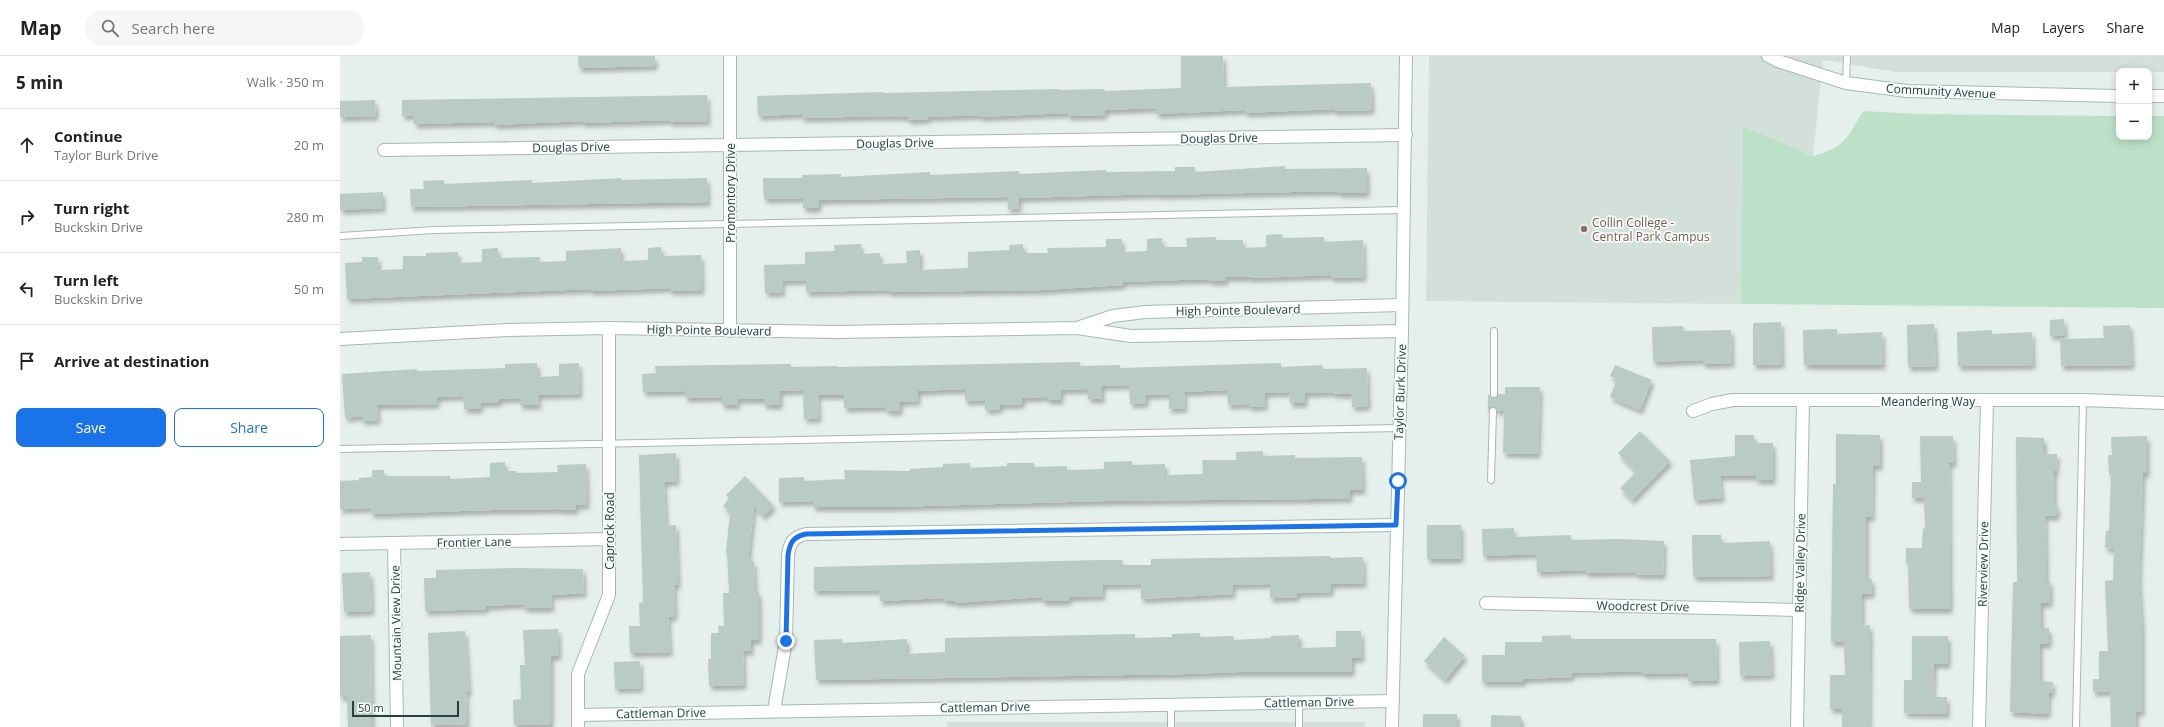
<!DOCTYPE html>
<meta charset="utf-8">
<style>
body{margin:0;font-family:"Open Sans",sans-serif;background:#f6f6f6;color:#222}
.controls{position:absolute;right:12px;top:12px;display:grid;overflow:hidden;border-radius:8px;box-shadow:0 2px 10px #0003}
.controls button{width:36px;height:36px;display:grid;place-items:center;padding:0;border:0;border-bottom:1px solid #e0e0e0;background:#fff;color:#222;font:20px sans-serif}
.scale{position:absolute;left:12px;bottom:10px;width:107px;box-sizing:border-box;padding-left:4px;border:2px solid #23423b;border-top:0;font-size:11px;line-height:14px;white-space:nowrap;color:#23423b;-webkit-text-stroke:3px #f6fbf9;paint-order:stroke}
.stop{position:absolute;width:12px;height:12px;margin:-9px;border:3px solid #1a73e8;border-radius:50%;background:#fff}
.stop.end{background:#1a73e8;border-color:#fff;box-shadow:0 1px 4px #0008}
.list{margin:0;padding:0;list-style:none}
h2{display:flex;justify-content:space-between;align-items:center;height:52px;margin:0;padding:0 16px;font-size:17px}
h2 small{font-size:13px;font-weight:400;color:#767676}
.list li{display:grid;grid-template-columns:26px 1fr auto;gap:12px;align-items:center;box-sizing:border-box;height:72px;padding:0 16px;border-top:1px solid #e0e0e0}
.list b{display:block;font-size:15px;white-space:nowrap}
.list p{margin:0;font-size:13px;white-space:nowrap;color:#767676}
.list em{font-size:13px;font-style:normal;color:#767676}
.actions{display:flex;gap:8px;padding:12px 16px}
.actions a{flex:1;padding:9px 0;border:1px solid #1a73e8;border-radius:8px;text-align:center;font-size:14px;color:#1a73e8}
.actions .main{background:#1a73e8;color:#fff}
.icon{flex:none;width:22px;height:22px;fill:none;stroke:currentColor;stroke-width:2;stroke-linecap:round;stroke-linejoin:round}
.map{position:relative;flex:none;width:1824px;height:671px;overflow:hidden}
header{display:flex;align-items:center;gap:24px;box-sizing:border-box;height:56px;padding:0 20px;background:#fff;border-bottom:1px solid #e0e0e0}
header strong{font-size:19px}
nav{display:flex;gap:22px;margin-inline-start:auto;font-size:14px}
.search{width:280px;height:36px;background:#f6f6f6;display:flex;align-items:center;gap:10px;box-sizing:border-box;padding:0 14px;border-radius:22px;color:#767676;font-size:15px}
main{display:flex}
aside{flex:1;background:#fff}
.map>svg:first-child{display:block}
</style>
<header>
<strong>Map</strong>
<div class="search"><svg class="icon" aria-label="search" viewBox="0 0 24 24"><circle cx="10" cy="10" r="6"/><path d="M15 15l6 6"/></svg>Search here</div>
<nav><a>Map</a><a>Layers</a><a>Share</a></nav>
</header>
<main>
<aside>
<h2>5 min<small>Walk · 350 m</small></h2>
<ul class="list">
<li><svg class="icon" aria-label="ahead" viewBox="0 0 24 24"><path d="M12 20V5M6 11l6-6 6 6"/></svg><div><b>Continue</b><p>Taylor Burk Drive</p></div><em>20 m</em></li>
<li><svg class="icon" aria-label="right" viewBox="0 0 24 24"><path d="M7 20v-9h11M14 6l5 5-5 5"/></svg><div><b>Turn right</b><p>Buckskin Drive</p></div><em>280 m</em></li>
<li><svg class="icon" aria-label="left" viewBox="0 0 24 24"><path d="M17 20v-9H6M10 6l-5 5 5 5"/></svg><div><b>Turn left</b><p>Buckskin Drive</p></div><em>50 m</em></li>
<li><svg class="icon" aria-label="arrive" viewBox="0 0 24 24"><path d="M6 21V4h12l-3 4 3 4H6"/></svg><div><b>Arrive at destination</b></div></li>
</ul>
<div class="actions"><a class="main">Save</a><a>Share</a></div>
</aside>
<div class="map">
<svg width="1824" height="671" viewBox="0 0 1824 671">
<defs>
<filter id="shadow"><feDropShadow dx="2.5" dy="4.5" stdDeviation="2" flood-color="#0004"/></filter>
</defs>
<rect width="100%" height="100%" fill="#e5efeb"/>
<!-- built -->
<path fill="#d3dfda" d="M1089,0H1824V16H1556L1483,4L1473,100L1403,70L1401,248L1086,245Z
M607,666H1025V671H607Z"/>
<!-- green -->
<path fill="#bde1c8" d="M1523,55L1576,58L1779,60V81H1809V60H1824V252L1401,248L1403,70L1473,100C1506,91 1507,82 1523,55Z"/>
<!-- building -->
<path fill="#bacac4" filter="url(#shadow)" d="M238,0H315V10L239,12Z
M841,0H883L884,31L1031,27L1032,54L994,55V53L905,57V54L816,58V52L765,54V59L728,60V57L640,61V59L588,61V63L568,64V61L549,60L462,62V58L418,60L417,40L543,36V37L719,33V34L764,33L765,35L841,32Z
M367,39L368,65L330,66V64L243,67V65L154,69V66L74,68V59L62,60V44Z
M35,44L36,60L0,61V45Z
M945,110V113L1027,112V137H998V135L817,139V138L679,142V152L668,153L667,141L479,144V152H463V142L424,143L423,122H462V119L501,118V121L590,116V119L679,115V118L766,114V116L835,115V111H855V116Z
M281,122V124L367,122L368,146L71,151L70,133H84L83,125L104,124V128L192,124V127Z
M43,136V152L0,154V138Z
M942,178V182L984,181V186L1023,184L1024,221L991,222V219L910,222V221H886V225H869V223L783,226V229L702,234L549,236V234L466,236V224L442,225L443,236L425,237L424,209L465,208V196L495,195L494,189L521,188V198L540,197V208L567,207L566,195L580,194V214L628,212V196L670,194L669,189L683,188V197H708L707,192L766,191V183H782V196L807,195V183L822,182V191H847L846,182L876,181V184H903V192L926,191V179Z
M321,191L322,200L361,199L362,234L330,235V232L251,235V233L7,243L5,207L22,206V201H38V214L63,213V200H86V197L118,196L119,207L142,206V193L158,192V202L200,201V206L226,205V195L281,192V205L308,204V192Z
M1724,263L1725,279L1710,280V264Z
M1441,266L1442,308L1413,309V267Z
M1594,268L1596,310L1568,311L1567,269Z
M1790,269L1792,309L1721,310L1720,283L1764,282L1763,270Z
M1343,270L1344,275L1391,274L1392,307L1363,308V304L1313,306L1312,271Z
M1497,273V278L1542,276L1543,309H1464L1463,274Z
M1652,274V278L1692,276L1693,309L1618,310L1617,276Z
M740,306V310L780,309V312L941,307V311L982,309L983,313L1027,312L1028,350L1012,351L1011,338H993V336L965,337V347H950L949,336L925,337V350L909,351V348L888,349L887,334L844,336L845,352L829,353V338L806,339V347L790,348L789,329L762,330V343H748L747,333L721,334V344H707V341L682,342V348L660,349V353L645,354V344L625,345V333L578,335V345L560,346V355H546V351L504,352V339H478L479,362L464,363L463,334L440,335V349H424V343H397L398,349H382V341L345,342V335L303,336L302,318L316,317L315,310L451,308V311L497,310V311Z
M197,307L198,321L219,320V308L239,307L240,338L198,339L199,349H180V342L159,343V346L140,347L141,353H124L123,340L97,341V348L37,349L38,364L22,365V360L5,362L2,318L77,313V315L165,312V308Z
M1275,309L1312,324L1300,354L1270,341L1277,323L1270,320Z
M1165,331H1200L1198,398L1163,397L1164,355H1157L1154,351L1148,355V338L1152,342H1156L1158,338H1165Z
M1300,375L1330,405L1292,444L1280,432L1296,416L1278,397Z
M1496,378L1540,379V410H1533L1532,461H1526V523H1532V538H1522V570L1530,569L1529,671H1502V653H1490V619H1505L1504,586H1491L1493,428H1496Z
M1395,379H1414V387H1433V424H1416V420H1380L1382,442L1354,444L1350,404L1395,400Z
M1580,380H1613L1614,407H1609L1610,553H1569L1568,508H1566V492H1582L1583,472L1585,473L1584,442H1572V426H1581Z
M1807,380V417H1803L1799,524L1802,574V656H1796V671H1771L1770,635L1753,636V623H1759V595H1768L1765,525L1773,524L1774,493L1765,492L1766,475H1769L1771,418H1769L1768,399H1772L1771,381Z
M1676,381L1704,382V398H1717L1716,415H1714V449H1717V460H1705L1706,525H1710V547H1701V572H1709V588H1700V625L1713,626L1712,637H1709L1708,658L1670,656L1673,526H1677Z
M923,395V400L955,399V402L1022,401L1023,434H1010V442L972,443L765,445L549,451H473V445L439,446V422L464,421V425L505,423L504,414L570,415V413L603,411V408L630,407V412L667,410V407H694V411L727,410V414L764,413V406L792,405V409L825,408V419L863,418L862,404H896V396Z
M336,397L337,425L324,426L326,470L336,469L338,529H334L335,560L328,561L330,596L290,597L289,570H300L299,547L303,546L299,399Z
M165,406V415H176L177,417L218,416L217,409L246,408L247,449H236V454H219V453L151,454L31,458V452L0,453V425L19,424V422L32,421V414H44V420H110V423L150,421V407Z
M405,420L434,450L423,460L414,450L408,505H414L415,536H419V584H411V595H403L404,629L369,630L368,603H371V577H379L378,570H384L383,537H389L387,497L386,496L390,456L383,450L389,442L386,439Z
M1087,469H1121V503H1087Z
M1174,472V481L1231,479V484L1279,483L1324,485L1323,519L1295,518V516L1246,517V514L1197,516L1196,498L1143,500L1142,473Z
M1352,479H1381V487L1430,485L1431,520L1353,521Z
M990,500V502L1023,501L1024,527L991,528V536L957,537V541L930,542V528L893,529V538L801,543V528L763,529V540L729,541V545H702V541L615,547V545H604V542L540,545L539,534L474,535V511L762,504H782L783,509H811V503Z
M177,512L243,513L244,537L211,539L212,552H184V548L146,550V553L85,555L84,522H96V514Z
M30,516L32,555L4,556L2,517Z
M218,573L219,600H211V668L174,669L173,644L181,643L180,609H185L183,574Z
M125,575L129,636H126L127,668L91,669L88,577Z
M996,575H1021L1022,602H1012V616H899L846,618L476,624L474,584L502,583V587L567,583V598L605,596V582L795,578V582L832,581V578L860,577V581L893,580L894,584L931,582V580L959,579V592L996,591Z
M31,579L32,671H8L7,641H0V580Z
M1231,579V583H1376L1377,624L1348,625V617L1302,618V615L1232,617V621L1183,623V626H1142V599H1165V586H1202V580Z
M1572,580H1608V608H1594L1593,641H1607V658L1564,657V624H1572Z
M1104,581L1125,600L1105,624L1084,605Z
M1430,585L1432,619L1400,620L1399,586Z
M300,605L301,632L275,633L274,606Z
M1083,658H1117V671H1083Z
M1151,659L1181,660V671H1151Z"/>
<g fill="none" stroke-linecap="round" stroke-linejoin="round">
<defs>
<path id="lane" d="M1506,27L1507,0
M0,180L94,174L1064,154
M1154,275V338
M0,393L1059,372
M1151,424L1153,355
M831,671V649
M959,671V646
M1736,671L1743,344"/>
<path id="street" d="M44,94L1066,79
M740,271L773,260L805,256L1061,249
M390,275V0
M0,283L168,274L269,272L496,276L737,272L791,280L1062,275
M1353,355L1372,348L1393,344H1743L1824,347
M54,487L57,671
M0,488L269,483
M1146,547L1459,554
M434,654L446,585L448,499C450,486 453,481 466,478L1057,469
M238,659L1053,645
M238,671V618L269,539V272
M1457,671L1463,344
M1639,671L1647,345"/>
<path id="secondary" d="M1428,0L1438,5L1506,27L1567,35L1779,40
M1809,40H1824
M1052,671L1062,275L1066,0"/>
</defs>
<!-- lane casing -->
<use href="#lane" stroke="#a7b8b3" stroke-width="8"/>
<!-- street casing -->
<use href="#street" stroke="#a7b8b3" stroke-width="14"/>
<!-- secondary casing -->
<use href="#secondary" stroke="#a2bbb4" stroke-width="14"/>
<!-- lane -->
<use href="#lane" stroke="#fff" stroke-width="6"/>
<!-- street -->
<use href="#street" stroke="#fff" stroke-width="12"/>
<!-- secondary -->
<use href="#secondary" stroke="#fff" stroke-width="12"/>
</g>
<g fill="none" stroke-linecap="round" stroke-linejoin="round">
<!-- route -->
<path stroke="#1a73e8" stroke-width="5" d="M446,585L448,499C450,486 453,481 466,478L1056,469L1058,425"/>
</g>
<!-- markers -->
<circle fill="#8d6e63" stroke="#f6fbf9" stroke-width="1.5" cx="1244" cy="173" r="4"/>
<g text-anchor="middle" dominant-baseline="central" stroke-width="3.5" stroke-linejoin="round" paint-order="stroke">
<!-- street labels -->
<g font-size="12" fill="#23423b" stroke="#f6fbf9">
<text transform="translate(1601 35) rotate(3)">Community Avenue</text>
<text transform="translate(879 82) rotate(-1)">Douglas Drive</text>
<text transform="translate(555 87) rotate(-1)">Douglas Drive</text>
<text transform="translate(231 91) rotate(-1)">Douglas Drive</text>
<text transform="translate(390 137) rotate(-90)">Promontory Drive</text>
<text transform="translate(898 254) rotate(-1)">High Pointe Boulevard</text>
<text transform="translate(369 274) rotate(1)">High Pointe Boulevard</text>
<text transform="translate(1060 336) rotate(-88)">Taylor Burk Drive</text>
<text x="1588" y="345">Meandering Way</text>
<text transform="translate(269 475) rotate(-90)">Caprock Road</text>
<text transform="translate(134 486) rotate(-1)">Frontier Lane</text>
<text transform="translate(1460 507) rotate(-89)">Ridge Valley Drive</text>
<text transform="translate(1643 508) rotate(-89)">Riverview Drive</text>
<text transform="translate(1303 550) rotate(1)">Woodcrest Drive</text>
<text transform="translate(56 567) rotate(-91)">Mountain View Drive</text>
<text transform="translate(969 646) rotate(-1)">Cattleman Drive</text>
<text transform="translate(645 651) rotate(-1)">Cattleman Drive</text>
<text transform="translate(321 657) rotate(-1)">Cattleman Drive</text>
</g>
<!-- education labels -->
<g font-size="12" fill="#785e54" stroke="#f6fbf9" text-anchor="start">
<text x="1252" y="166">Collin College -<tspan x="1252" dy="14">Central Park Campus</tspan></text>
</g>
</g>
</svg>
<div class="controls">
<button>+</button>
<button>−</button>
</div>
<div class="scale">50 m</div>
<div class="stop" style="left:1058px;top:425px"></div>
<div class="stop end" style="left:446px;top:585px"></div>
</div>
</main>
